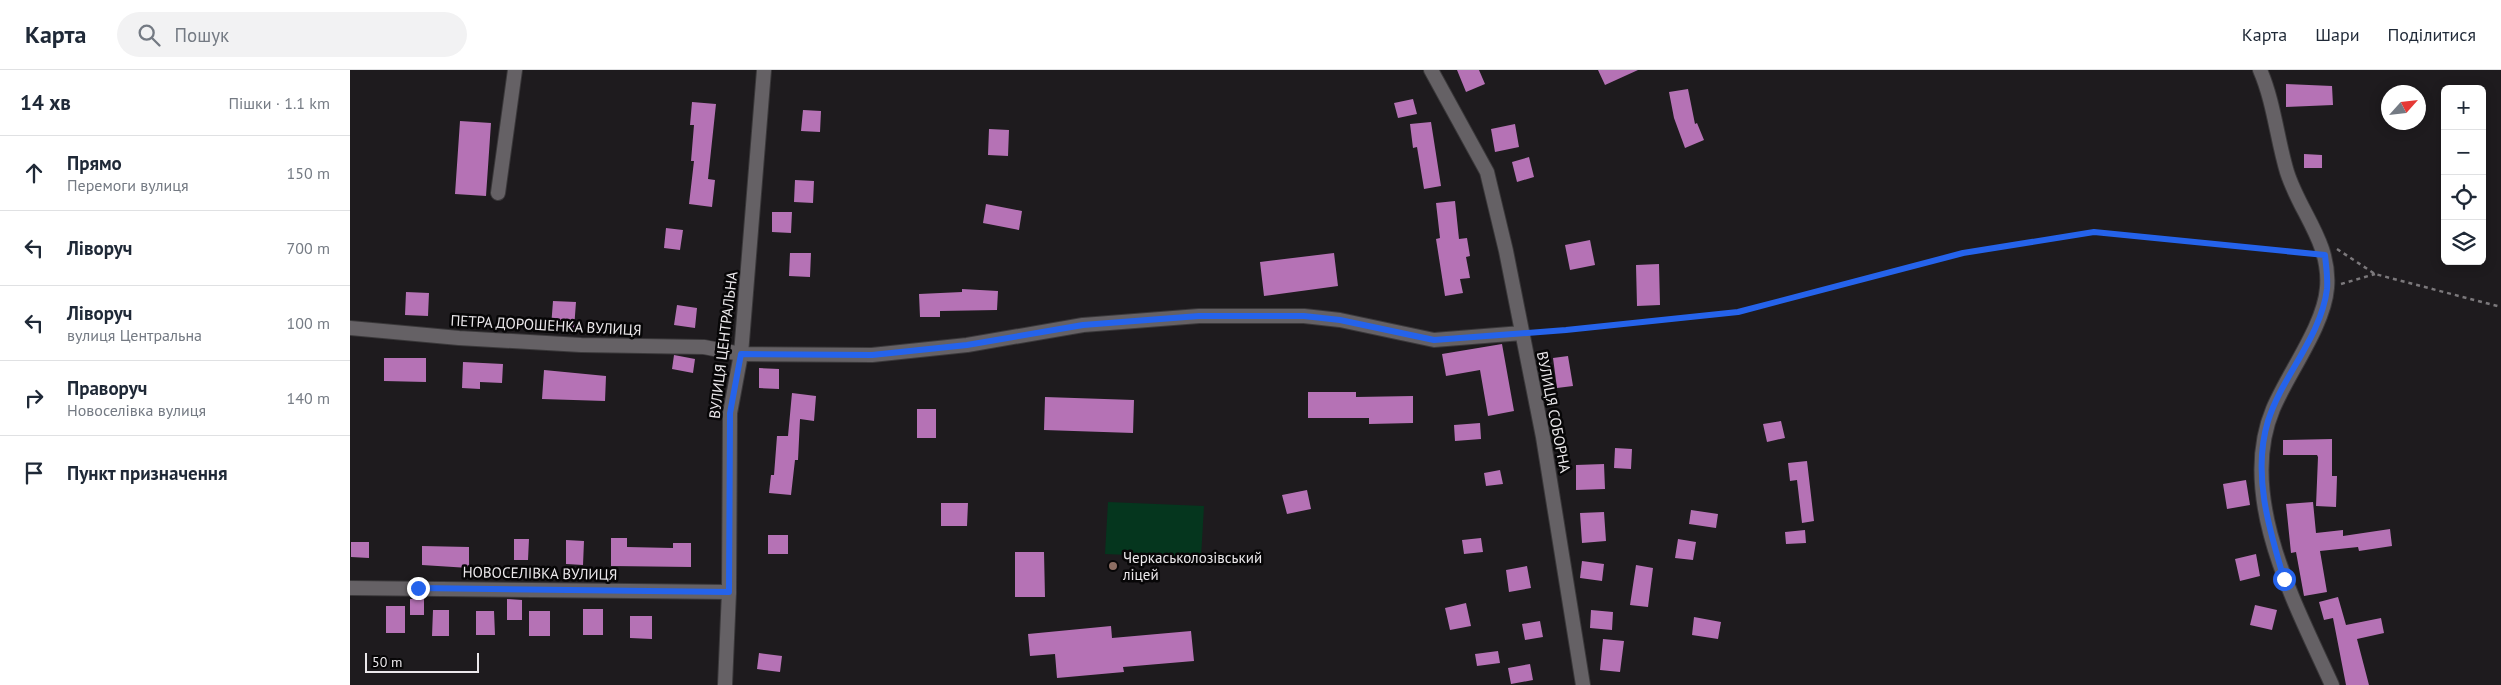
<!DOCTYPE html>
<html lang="uk">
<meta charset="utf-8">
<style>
body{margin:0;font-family:"PT Sans",sans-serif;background:#f2f2f3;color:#1f2937}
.controls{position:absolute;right:15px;top:15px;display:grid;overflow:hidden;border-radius:8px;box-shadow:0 2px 12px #0003}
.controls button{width:45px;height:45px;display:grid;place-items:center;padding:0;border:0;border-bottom:1px solid #e0e1e3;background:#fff;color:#1f2937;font:25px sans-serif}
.compass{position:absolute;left:2031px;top:15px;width:45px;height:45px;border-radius:50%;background:#fff;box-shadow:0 2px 12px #0003;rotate:63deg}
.scale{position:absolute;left:15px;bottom:12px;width:114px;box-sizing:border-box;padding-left:5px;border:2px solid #ebe8eb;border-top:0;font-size:14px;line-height:18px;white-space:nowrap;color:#ebe8eb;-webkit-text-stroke:4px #070607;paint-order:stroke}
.stop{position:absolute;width:15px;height:15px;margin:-11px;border:4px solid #2563eb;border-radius:50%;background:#fff}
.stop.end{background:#2563eb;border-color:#fff;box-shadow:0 1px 5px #0008}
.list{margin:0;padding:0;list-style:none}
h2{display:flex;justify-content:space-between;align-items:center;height:65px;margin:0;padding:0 20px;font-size:21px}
h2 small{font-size:16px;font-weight:400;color:#747a83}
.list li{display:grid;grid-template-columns:32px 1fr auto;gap:15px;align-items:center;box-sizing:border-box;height:75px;padding:0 20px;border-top:1px solid #e0e1e3}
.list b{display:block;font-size:19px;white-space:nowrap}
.list p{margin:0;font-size:16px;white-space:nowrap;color:#747a83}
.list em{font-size:16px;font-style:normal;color:#747a83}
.icon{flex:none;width:28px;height:28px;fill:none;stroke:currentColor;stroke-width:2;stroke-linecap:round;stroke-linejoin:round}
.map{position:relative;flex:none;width:2151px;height:615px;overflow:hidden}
header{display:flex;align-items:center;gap:30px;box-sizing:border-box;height:70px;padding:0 25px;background:#fff;border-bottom:1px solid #e0e1e3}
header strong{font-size:24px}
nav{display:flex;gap:28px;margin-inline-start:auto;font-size:18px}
.search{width:350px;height:45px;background:#f2f2f3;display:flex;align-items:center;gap:12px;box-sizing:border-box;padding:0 18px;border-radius:28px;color:#747a83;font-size:19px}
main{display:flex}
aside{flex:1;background:#fff}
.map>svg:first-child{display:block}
</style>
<header>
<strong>Карта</strong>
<div class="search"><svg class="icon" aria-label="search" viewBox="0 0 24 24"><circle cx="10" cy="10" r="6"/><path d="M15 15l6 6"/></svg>Пошук</div>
<nav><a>Карта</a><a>Шари</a><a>Поділитися</a></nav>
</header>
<main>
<aside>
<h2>14 хв<small>Пішки · 1.1 km</small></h2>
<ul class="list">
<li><svg class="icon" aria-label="ahead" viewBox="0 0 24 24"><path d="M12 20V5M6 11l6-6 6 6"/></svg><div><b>Прямо</b><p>Перемоги вулиця</p></div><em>150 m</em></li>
<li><svg class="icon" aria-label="left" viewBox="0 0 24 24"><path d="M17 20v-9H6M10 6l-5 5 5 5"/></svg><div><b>Ліворуч</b></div><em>700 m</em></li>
<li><svg class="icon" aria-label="left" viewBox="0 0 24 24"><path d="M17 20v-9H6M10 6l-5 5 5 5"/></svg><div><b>Ліворуч</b><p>вулиця Центральна</p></div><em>100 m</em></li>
<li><svg class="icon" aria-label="right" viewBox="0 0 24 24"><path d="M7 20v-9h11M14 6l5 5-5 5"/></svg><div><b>Праворуч</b><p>Новоселівка вулиця</p></div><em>140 m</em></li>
<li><svg class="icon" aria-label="arrive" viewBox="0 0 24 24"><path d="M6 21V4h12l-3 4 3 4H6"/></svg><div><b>Пункт призначення</b></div></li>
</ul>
</aside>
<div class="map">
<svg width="2151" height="615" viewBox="0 0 2151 615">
<rect width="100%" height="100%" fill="#1e1b1e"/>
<!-- pitch -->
<path fill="#05361e" d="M758,432L854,436L851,488L755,484Z"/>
<!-- building -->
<path fill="#b572b5" d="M1107,0H1129L1135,14L1116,22Z
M1248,0H1288L1255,15Z
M1936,14L1982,16L1983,35L1936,37Z
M1338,19L1345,54L1347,53L1354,70L1335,78L1324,48L1319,22Z
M1063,29L1067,44L1048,48L1044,33Z
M342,32L366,34L358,109L365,110L362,137L339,134L344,91H341L344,55H340Z
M453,40L471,41L470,62L451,61Z
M110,51L141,53L136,126L105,124Z
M1081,52L1091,116L1074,119L1067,77L1063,78L1060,54Z
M1165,54L1169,77L1145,82L1141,59Z
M639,59L659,60L658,86L638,85Z
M1954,84L1972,85V98H1954Z
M1179,87L1184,107L1167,112L1162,92Z
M445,110L464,111L463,133L444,132Z
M1105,131L1109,169L1117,168L1120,186L1116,187L1120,208L1110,209L1113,223L1095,226L1086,169L1090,168L1086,133Z
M636,134L672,141L669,160L633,153Z
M422,142H442L441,163L422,162Z
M316,158L333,160L330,180L314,178Z
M1240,170L1245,195L1220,200L1215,175Z
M440,183H461L460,207L439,206Z
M984,183L988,216L914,226L910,192Z
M1309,194L1310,235L1287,236L1286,195Z
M612,219L648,221L647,240L590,241V247H570L569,224L612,222Z
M56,222L79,223L78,246L55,245Z
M203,231L226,232L224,259L201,257Z
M327,235L347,238L345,258L324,255Z
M1152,274L1164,341L1138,346L1130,300L1096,306L1092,284Z
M324,285L345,289L343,303L322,299Z
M1218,286L1223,316L1207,318L1203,288Z
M34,288H76V312L34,311Z
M113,292L153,294L152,313L130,312V319L112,318Z
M409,298L429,299V319L409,318Z
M194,300L256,306L255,331L192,329Z
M958,322H1006V327L1063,326V353L1019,354V348H958Z
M442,323L466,326L464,351L450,349L448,390H445L441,425L419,423L421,405H424L427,366H438Z
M695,327L784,330L783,363L694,360Z
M567,339H586V368H567Z
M1431,351L1435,368L1417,372L1413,354Z
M1130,353L1131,369L1105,371L1104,355Z
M1982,369V406H1987L1986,437L1966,436L1968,387L1967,385H1933V370Z
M1265,378L1282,379L1281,399L1264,398Z
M1457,391L1464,451L1452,453L1447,410L1440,411L1438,393Z
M1254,394L1255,419L1226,420V395Z
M1150,400L1153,414L1136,416L1134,403Z
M1896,410L1900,435L1877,439L1873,414Z
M957,420L961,439L937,444L932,425Z
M1963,432L1966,463L1993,460V466L2040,459L2042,476L2009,481L2008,477L1970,481L1977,522L1954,526L1946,482L1941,483L1936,434Z
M591,433H618L617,456H591Z
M1341,440L1368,444L1366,458L1339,454Z
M1254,442L1256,471L1232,473L1230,443Z
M1455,460L1456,473L1436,474L1435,462Z
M418,465H438V484H418Z
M261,468H277V477L323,478V473H341V497L261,496Z
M1131,468L1133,482L1114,484L1112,470Z
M164,469H179L178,490H164Z
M1328,469L1346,472L1343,490L1325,488Z
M216,470L234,471L233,495L216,494Z
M1,472H19V488L1,487Z
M72,476L119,477V498L72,495Z
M665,482H694L695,527H665Z
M1906,484L1910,506L1890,511L1885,489Z
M1232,491L1254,494L1252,511L1230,508Z
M1286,495L1303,498L1298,537L1280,535Z
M1177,496L1181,518L1159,522L1156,500Z
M1988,527L1996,555L2031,548L2034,563L2007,569L2019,615H1996L1983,548L1974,550L1969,532Z
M60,529H74V545H60Z
M157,529L172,530V550H157Z
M1116,533L1121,556L1100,560L1095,538Z
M1905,535L1927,540L1922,560L1900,555Z
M36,536H55V563H36Z
M233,539H253V565H233Z
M83,540H99V566H82Z
M1241,540L1263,542L1262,560L1240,558Z
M126,541H144L145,565H126Z
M179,541H200V566H179Z
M280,546H302V569L280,568Z
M1344,547L1371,552L1368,569L1342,565Z
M1190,551L1193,567L1175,570L1172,554Z
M761,556L762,568L841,561L844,591L773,597L774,602L707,608L705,584L680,586L678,564Z
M1253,569L1274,571L1270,602L1250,600Z
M1148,581L1150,593L1127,596L1125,584Z
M409,583L432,586L430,602L407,599Z
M1180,594L1183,610L1161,614L1158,598Z"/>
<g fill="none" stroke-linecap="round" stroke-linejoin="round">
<defs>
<path id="minor" d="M1081,0L1137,102L1156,181L1193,367L1233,615
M1910,0C1924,32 1927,69 1937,102C1950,143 1981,173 1977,218C1974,256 1938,303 1923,339C1886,427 1946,535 1982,615
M148,123L165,0
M0,258L109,268L231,275L354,277L391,284L522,285L617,275L733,255L849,246H954L990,250L1084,270L1172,263
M0,518L379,522"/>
<path id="tertiary" d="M375,615L379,522L380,343L391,284L414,0"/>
</defs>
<!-- minor casing -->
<use href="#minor" stroke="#3a383a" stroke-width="16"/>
<!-- tertiary casing -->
<use href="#tertiary" stroke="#3a383a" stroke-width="16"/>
<!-- path -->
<path stroke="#7b787b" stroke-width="2.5" stroke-dasharray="4 4" stroke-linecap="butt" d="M1987,179L2025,204L2151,237
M1991,214L2025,204
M1186,262L1388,242L1613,183L1744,162L1959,183"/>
<!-- minor -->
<use href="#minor" stroke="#656165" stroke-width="14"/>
<!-- tertiary -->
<use href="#tertiary" stroke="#656165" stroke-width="14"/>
</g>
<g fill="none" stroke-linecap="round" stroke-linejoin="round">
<!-- route -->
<path stroke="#2563eb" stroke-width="6" d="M68,518L379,522L380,343L391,284L522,285L617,275L733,255L849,246H954L990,250L1084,270L1216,260L1388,242L1613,183L1744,162L1975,185C1976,196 1978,208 1977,219C1971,267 1932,306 1918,351C1902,403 1919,459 1934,509"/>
</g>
<!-- markers -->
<circle fill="#8d6e63" stroke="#070607" stroke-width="2" cx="763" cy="496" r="5"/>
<g text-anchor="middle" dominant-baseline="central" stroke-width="5" stroke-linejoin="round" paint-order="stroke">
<!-- street labels -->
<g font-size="15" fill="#ebe8eb" stroke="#070607">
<text transform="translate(196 255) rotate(3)">ПЕТРА ДОРОШЕНКА ВУЛИЦЯ</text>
<text transform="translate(373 275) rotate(-83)">ВУЛИЦЯ ЦЕНТРАЛЬНА</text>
<text transform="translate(1204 342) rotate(79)">ВУЛИЦЯ СОБОРНА</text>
<text transform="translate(190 503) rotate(1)">НОВОСЕЛІВКА ВУЛИЦЯ</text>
</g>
<!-- poi labels -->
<g font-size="15" fill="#ebe8eb" stroke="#070607" text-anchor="start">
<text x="773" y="487">Черкаськолозівський<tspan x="773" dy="17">ліцей</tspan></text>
</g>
</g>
</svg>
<div class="controls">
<button>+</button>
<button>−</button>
<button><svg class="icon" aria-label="locate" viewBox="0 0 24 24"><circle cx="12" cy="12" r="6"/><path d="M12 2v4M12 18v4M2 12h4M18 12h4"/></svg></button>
<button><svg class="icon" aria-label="layers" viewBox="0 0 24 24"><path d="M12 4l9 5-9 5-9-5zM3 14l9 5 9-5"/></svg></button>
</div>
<svg class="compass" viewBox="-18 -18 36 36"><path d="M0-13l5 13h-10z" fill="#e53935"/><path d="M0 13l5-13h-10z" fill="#747a83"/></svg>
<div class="scale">50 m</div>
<div class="stop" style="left:1934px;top:509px"></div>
<div class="stop end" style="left:68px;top:518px"></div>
</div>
</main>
